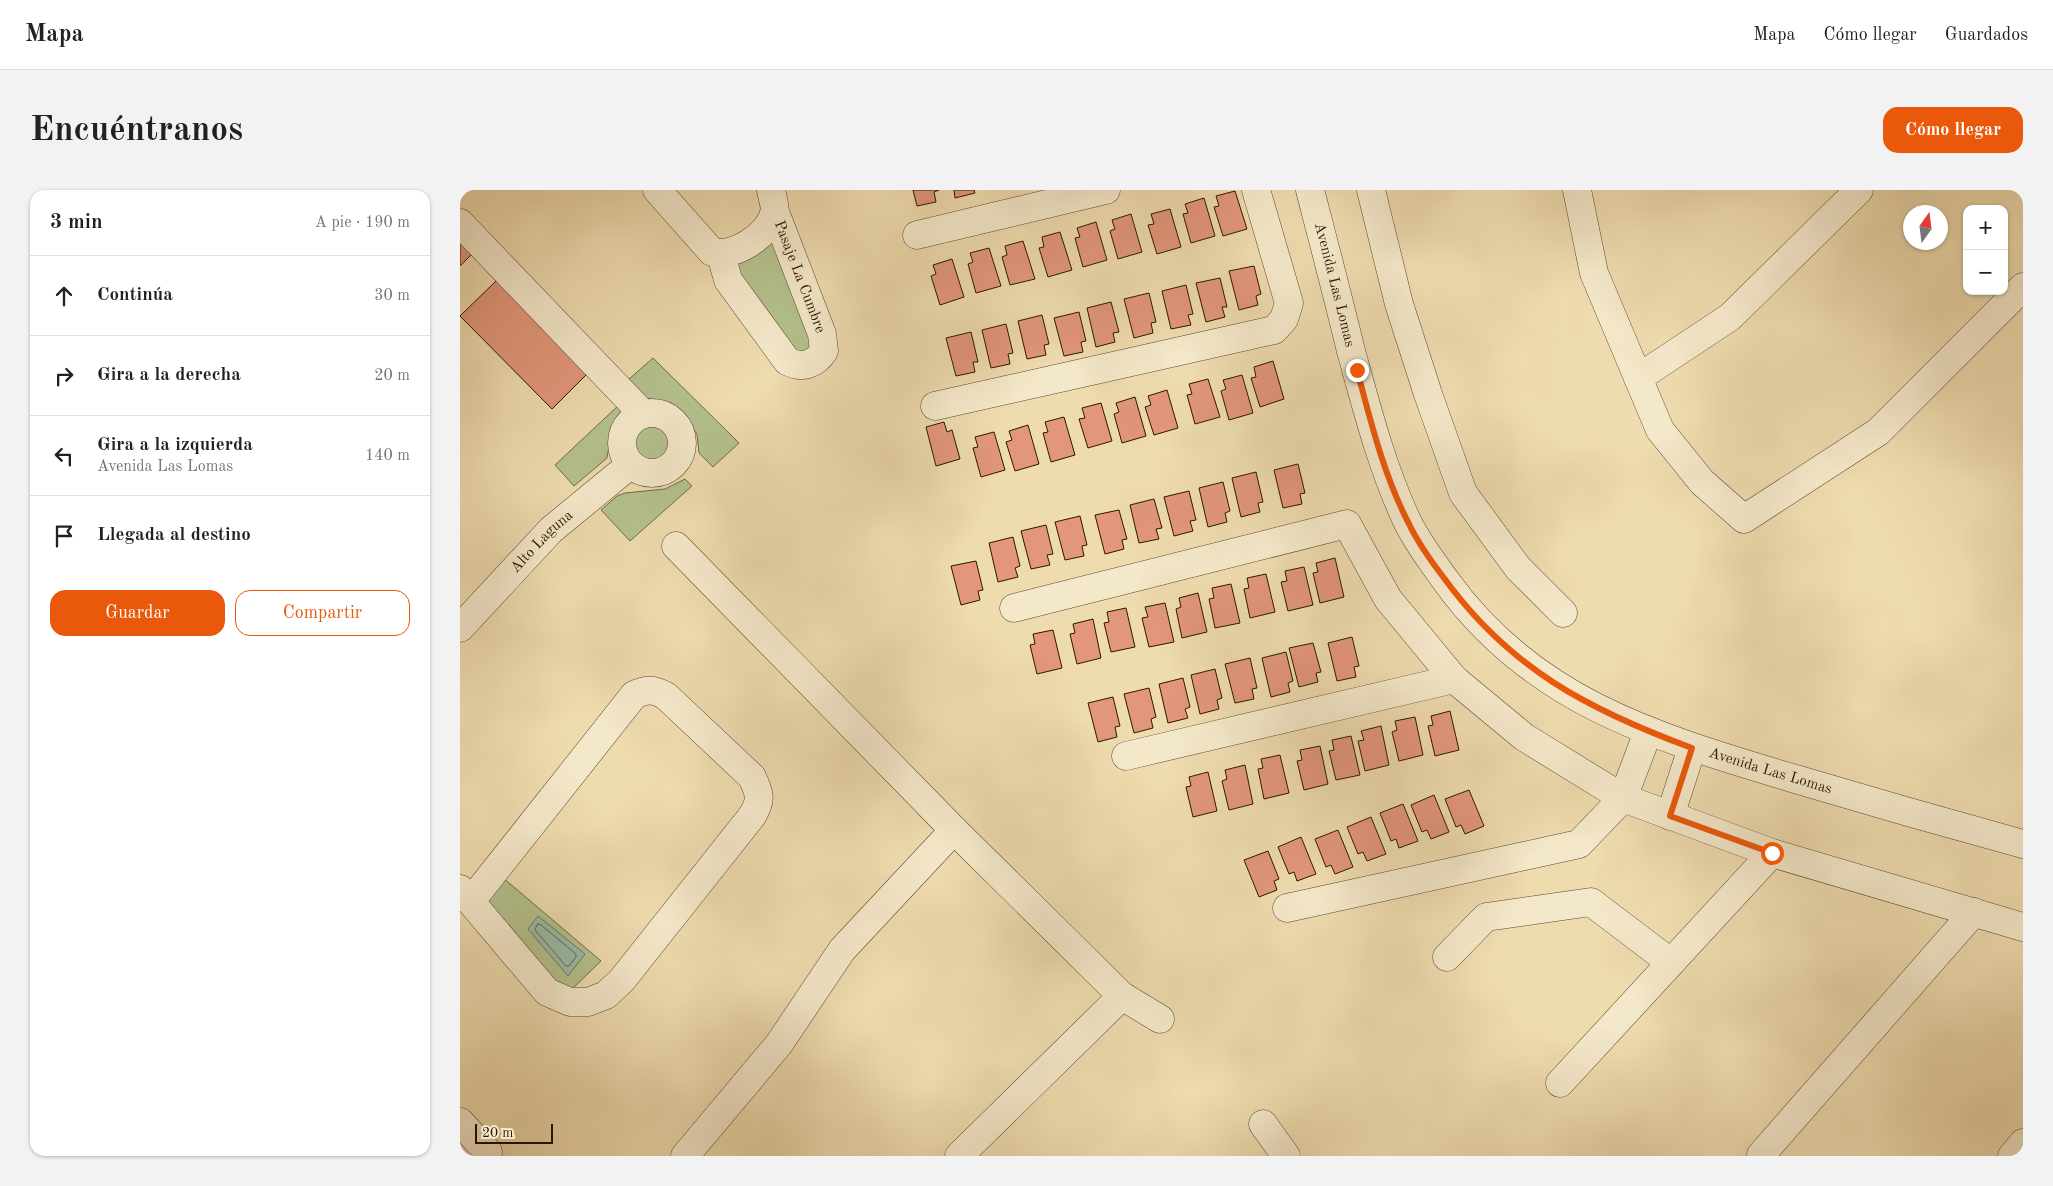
<!DOCTYPE html>
<html lang="es">
<meta charset="utf-8">
<style>
body{margin:0;font-family:"Old Standard TT",serif;background:#f2f2f2;color:#202124}
.controls{position:absolute;right:15px;top:15px;display:grid;overflow:hidden;border-radius:10px;box-shadow:0 1px 4px #0004}
.controls button{width:45px;height:45px;display:grid;place-items:center;padding:0;border:0;border-bottom:1px solid #e0e0e0;background:#fff;color:#202124;font:25px sans-serif}
.compass{position:absolute;left:1443px;top:15px;width:45px;height:45px;border-radius:50%;background:#fff;box-shadow:0 1px 4px #0004;rotate:14deg}
.scale{position:absolute;left:15px;bottom:12px;width:78px;box-sizing:border-box;padding-left:5px;border:2px solid #2b1700;border-top:0;font-size:14px;line-height:18px;white-space:nowrap;color:#2b1700;-webkit-text-stroke:4px #f4e8ca;paint-order:stroke}
.stop{position:absolute;width:15px;height:15px;margin:-11px;border:4px solid #ea580c;border-radius:50%;background:#fff}
.stop.end{background:#ea580c;border-color:#fff;box-shadow:0 1px 5px #0008}
.list{margin:0;padding:0;list-style:none}
h2{display:flex;justify-content:space-between;align-items:center;height:65px;margin:0;padding:0 20px;font-size:21px}
h2 small{font-size:16px;font-weight:400;color:#757577}
.list li{display:grid;grid-template-columns:32px 1fr auto;gap:15px;align-items:center;box-sizing:border-box;height:80px;padding:0 20px;border-top:1px solid #e0e0e0}
.list b{display:block;font-size:19px;white-space:nowrap}
.list p{margin:0;font-size:16px;white-space:nowrap;color:#757577}
.list em{font-size:16px;font-style:normal;color:#757577}
.actions{display:flex;gap:10px;padding:15px 20px}
.actions a{flex:1;padding:11px 0;border:1px solid #ea580c;border-radius:15px;text-align:center;font-size:18px;color:#ea580c}
.actions .main{background:#ea580c;color:#fff}
.icon{flex:none;width:28px;height:28px;fill:none;stroke:currentColor;stroke-width:2;stroke-linecap:round;stroke-linejoin:round}
.map{position:relative;flex:none;width:1563px;height:966px;overflow:hidden;border-radius:15px}
header{display:flex;align-items:center;gap:30px;box-sizing:border-box;height:70px;padding:0 25px;background:#fff;border-bottom:1px solid #e0e0e0}
header strong{font-size:24px}
nav{display:flex;gap:28px;margin-inline-start:auto;font-size:18px}
.intro{display:flex;align-items:center;justify-content:space-between;box-sizing:border-box;height:120px;padding:0 30px}
h1{margin:0;font-size:35px}
.button{padding:12px 22px;border-radius:15px;background:#ea580c;color:#fff;font-size:18px;font-weight:700}
main{display:flex;gap:30px;padding:0 30px}
aside{flex:1;background:#fff;border-radius:15px;box-shadow:0 1px 4px #0004}
.map>svg:first-child{display:block}
</style>
<header>
<strong>Mapa</strong>
<nav><a>Mapa</a><a>Cómo llegar</a><a>Guardados</a></nav>
</header>
<div class="intro"><h1>Encuéntranos</h1><a class="button">Cómo llegar</a></div>
<main>
<aside>
<h2>3 min<small>A pie · 190 m</small></h2>
<ul class="list">
<li><svg class="icon" aria-label="ahead" viewBox="0 0 24 24"><path d="M12 20V5M6 11l6-6 6 6"/></svg><div><b>Continúa</b></div><em>30 m</em></li>
<li><svg class="icon" aria-label="right" viewBox="0 0 24 24"><path d="M7 20v-9h11M14 6l5 5-5 5"/></svg><div><b>Gira a la derecha</b></div><em>20 m</em></li>
<li><svg class="icon" aria-label="left" viewBox="0 0 24 24"><path d="M17 20v-9H6M10 6l-5 5 5 5"/></svg><div><b>Gira a la izquierda</b><p>Avenida Las Lomas</p></div><em>140 m</em></li>
<li><svg class="icon" aria-label="arrive" viewBox="0 0 24 24"><path d="M6 21V4h12l-3 4 3 4H6"/></svg><div><b>Llegada al destino</b></div></li>
</ul>
<div class="actions"><a class="main">Guardar</a><a>Compartir</a></div>
</aside>
<div class="map">
<svg width="1563" height="966" viewBox="0 0 1563 966">
<rect width="100%" height="100%" fill="#eedbae"/>
<filter id="stains"><feTurbulence type="fractalNoise" baseFrequency=".004" numOctaves="4"/><feColorMatrix values="0 0 0 0 .2 0 0 0 0 .09 0 0 0 0 .02 0 0 0 .5 -.17"/></filter>
<radialGradient id="worn" r=".72"><stop offset=".6" stop-color="#630" stop-opacity="0"/><stop offset="1" stop-color="#630" stop-opacity=".3"/></radialGradient>
<!-- green -->
<path fill="#b4c18e" stroke="#706c47" d="M313,51L358,147L341,170L269,79Z
M193,168L279,253L253,277L239,263L237,244L224,226L206,212L185,208L168,190Z
M161,213L163,219L151,243L147,268L114,296L95,275Z
M171 253a21 21 0 1 1 42 0a21 21 0 1 1-42 0Z
M225,289L232,296L170,351L141,320L157,306L165,303L205,299Z
M42,687L141,771L109,802L94,795L24,711Z"/>
<!-- water -->
<path fill="#9abba7" stroke="#6e7964" d="M78,726L125,764L108,786L68,739Z"/>
<g fill="none" stroke-linecap="round" stroke-linejoin="round">
<!-- shore -->
<path stroke="#626954" stroke-width="1" d="M78,734L81,735L116,764V767L109,776H106L75,740Z"/>
</g>
<!-- building -->
<path fill="#e2967a" stroke="#2b1700" d="M453,0H479L474,2L476,12L457,16Z
M494,0H514L515,3L495,8Z
M775,1L787,39L763,46L754,17L759,16L756,6Z
M744,8L755,46L731,53L723,24L728,23L725,14Z
M710,19L721,57L697,64L688,35L694,34L691,24Z
M671,24L682,62L658,69L650,41L655,39L652,30Z
M636,32L647,70L623,77L615,48L620,47L617,38Z
M600,42L612,80L588,87L579,58L584,57L582,47Z
M0,43L16,60L0,76Z
M563,51L575,89L550,95L542,67L547,65L545,56Z
M529,58L541,96L516,103L508,74L513,72L510,63Z
M492,69L504,107L480,115L471,86L476,84L473,75Z
M794,76L801,104L796,106L798,115L779,120L769,81Z
M760,88L767,117H762L765,127L746,132L736,93Z
M36,91L128,183L92,219L0,126Z
M726,95L733,124L728,125L731,135L711,139L702,101Z
M689,103L696,132L691,133L693,143L674,148L664,109Z
M651,112L659,142L653,143L655,152L636,157L627,118Z
M619,122L626,151L621,152L623,162L604,166L594,128Z
M582,125L589,154L584,155L586,165L567,169L558,131Z
M546,134L553,163L548,164L550,174L531,178L522,140Z
M511,142L518,172H513L515,182L496,186L486,148Z
M813,171L824,209L800,217L791,188L796,187L794,177Z
M782,185L793,223L769,230L761,201L766,199L763,190Z
M748,189L760,227L735,234L727,205L732,204L729,194Z
M707,200L718,238L694,245L685,217L691,215L688,206Z
M675,207L686,246L662,253L654,224L659,222L656,213Z
M641,213L652,251L628,258L619,229L625,228L622,218Z
M604,227L615,265L591,272L583,243L588,242L585,232Z
M484,232L487,242L492,240L500,269L476,276L466,237Z
M568,235L579,274L555,281L546,252L552,250L549,241Z
M534,242L545,280L521,287L513,258L518,257L515,247Z
M838,274L845,303L840,304L842,314L823,318L814,280Z
M796,282L803,312L798,313L800,322L781,327L772,288Z
M763,292L770,321L765,323L767,332L748,337L739,298Z
M729,301L736,330L730,331L733,341L714,346L704,307Z
M694,309L702,338L696,339L699,349L679,353L670,315Z
M659,320L667,349L662,350L664,359L645,364L635,325Z
M620,326L627,355L622,356L624,366L605,370L595,332Z
M586,335L593,364L587,365L590,375L571,379L561,341Z
M553,347L560,376L555,378L558,387L538,392L529,353Z
M875,368L884,407L860,413L853,383L858,382L856,373Z
M516,371L523,400L518,401L520,410L501,415L491,376Z
M844,377L853,415L828,421L821,392L827,391L825,381Z
M806,384L815,422L790,428L784,399L789,398L787,388Z
M771,394L780,433L755,438L749,409L754,408L752,398Z
M738,403L747,442L722,448L716,419L721,417L719,408Z
M705,413L714,452L689,457L682,428L688,427L685,417Z
M666,418L675,457L651,462L644,433L649,432L647,422Z
M633,429L641,468L617,474L610,444L615,443L613,434Z
M593,440L602,478L577,484L570,455L575,454L573,444Z
M892,447L899,476L894,477L896,487L877,491L868,453Z
M853,453L861,482L856,483L858,492L839,497L829,458Z
M826,462L833,491L828,493L830,502L811,507L802,468Z
M790,468L797,498L792,499L794,509L775,513L765,474Z
M755,479L762,508L757,510L759,519L740,524L731,485Z
M723,488L730,517L725,519L728,528L708,533L699,494Z
M689,498L696,527L691,529L693,538L674,543L664,504Z
M653,507L660,536L655,537L657,547L638,552L628,513Z
M990,521L999,560L975,566L968,536L973,535L971,526Z
M955,527L963,565L939,571L932,542L937,540L935,531Z
M921,536L929,575L905,581L898,551L904,550L901,541Z
M891,546L900,585L876,590L869,561L874,560L872,550Z
M860,556L868,594L844,600L837,571L842,570L840,560Z
M820,565L829,603L804,609L798,579L803,578L801,569Z
M785,575L793,614L769,620L762,591L767,589L765,580Z
M748,582L757,621L733,627L726,597L731,596L729,587Z
M1009,600L1024,636L1005,644L1001,635L996,637L985,609Z
M974,605L989,642L971,649L967,640L962,642L951,615Z
M943,614L958,651L939,658L936,649L931,651L920,623Z
M911,627L926,664L907,671L903,662L898,664L887,637Z
M878,640L893,677L875,684L871,675L866,677L855,649Z
M841,647L856,684L837,691L834,682L829,684L818,657Z
M808,661L819,689L814,691L817,700L799,707L784,670Z"/>
<g fill="none" stroke-linecap="round" stroke-linejoin="round">
<defs>
<g id="minor">
<path d="M197,0L252,62C274,68 309,45 314,23C316,17 312,7 311,0"/>
<path id="s1" d="M850,0C864,54 878,107 891,161C907,219 922,278 948,333C958,353 973,373 986,391C1073,512 1196,547 1332,588C1409,611 1486,633 1563,654"/>
<path d="M911,0L939,114L968,204L1003,303L1058,378L1103,423"/>
<path d="M1117,0L1134,83L1200,240L1242,292L1284,329L1418,242L1563,97"/>
<path d="M0,33L183,224"/>
<path d="M457,45L646,0"/>
<path d="M261,64L268,90L327,171C341,179 355,175 364,161L362,144L315,22"/>
<path d="M1178,188L1270,127L1399,0"/>
<path d="M475,216L814,140L824,129L829,113L796,0"/>
<circle cx="192" cy="253" r="30"/>
<path d="M216,356L494,640L662,806L700,829"/>
<path d="M554,418L887,334L928,409L994,489L1064,547L1163,608L1312,663L1563,737"/>
<path id="s2" d="M0,438L91,340L170,275"/>
<path d="M666,566L994,489"/>
<path d="M1210,626L1232,558"/>
<path d="M0,699L87,802L110,812H128L146,805L162,790L292,626C302,610 300,604 292,587L206,506C194,499 187,499 174,505L11,711"/>
<path d="M827,718L1119,654L1163,608L1188,542"/>
<path d="M987,767L1026,727L1131,712L1210,772"/>
<path d="M1100,893L1312,663"/>
<path d="M0,932L28,962"/>
<path d="M803,934L826,966"/>
<path d="M1301,965L1514,722"/>
<path d="M225,966L319,854L382,760L494,640"/>
<path d="M499,966L662,806"/>
<path d="M1552,966L1563,953"/>
</g>
</defs>
<!-- minor casing -->
<use href="#minor" stroke="#5c482c" stroke-width="29"/>
<!-- minor -->
<use href="#minor" stroke="#f4e8ca" stroke-width="28"/>
</g>
<g fill="none" stroke-linecap="round" stroke-linejoin="round">
<!-- route -->
<path stroke="#ea580c" stroke-width="6" d="M897,180C911,233 924,286 949,334C958,353 971,371 984,388C1050,479 1129,520 1232,558L1210,626L1312,663"/>
</g>
<g text-anchor="middle" dominant-baseline="central" stroke-width="4" stroke-linejoin="round" paint-order="stroke">
<!-- street labels -->
<g font-size="15" fill="#2b1700" stroke="#f4e8ca">
<text transform="translate(339 87) rotate(69)">Pasaje La Cumbre</text>
<text stroke="none"><textPath href="#s1" startOffset="98">Avenida Las Lomas</textPath></text>
<text stroke="none"><textPath href="#s2" startOffset="119">Alto Laguna</textPath></text>
<text stroke="none"><textPath href="#s1" startOffset="801">Avenida Las Lomas</textPath></text>
</g>
</g>
<rect width="100%" height="100%" filter="url(#stains)"/>
<rect width="100%" height="100%" fill="url(#worn)"/>
</svg>
<div class="controls">
<button>+</button>
<button>−</button>
</div>
<svg class="compass" viewBox="-18 -18 36 36"><path d="M0-13l5 13h-10z" fill="#e53935"/><path d="M0 13l5-13h-10z" fill="#757577"/></svg>
<div class="scale">20 m</div>
<div class="stop" style="left:1312px;top:663px"></div>
<div class="stop end" style="left:897px;top:180px"></div>
</div>
</main>
